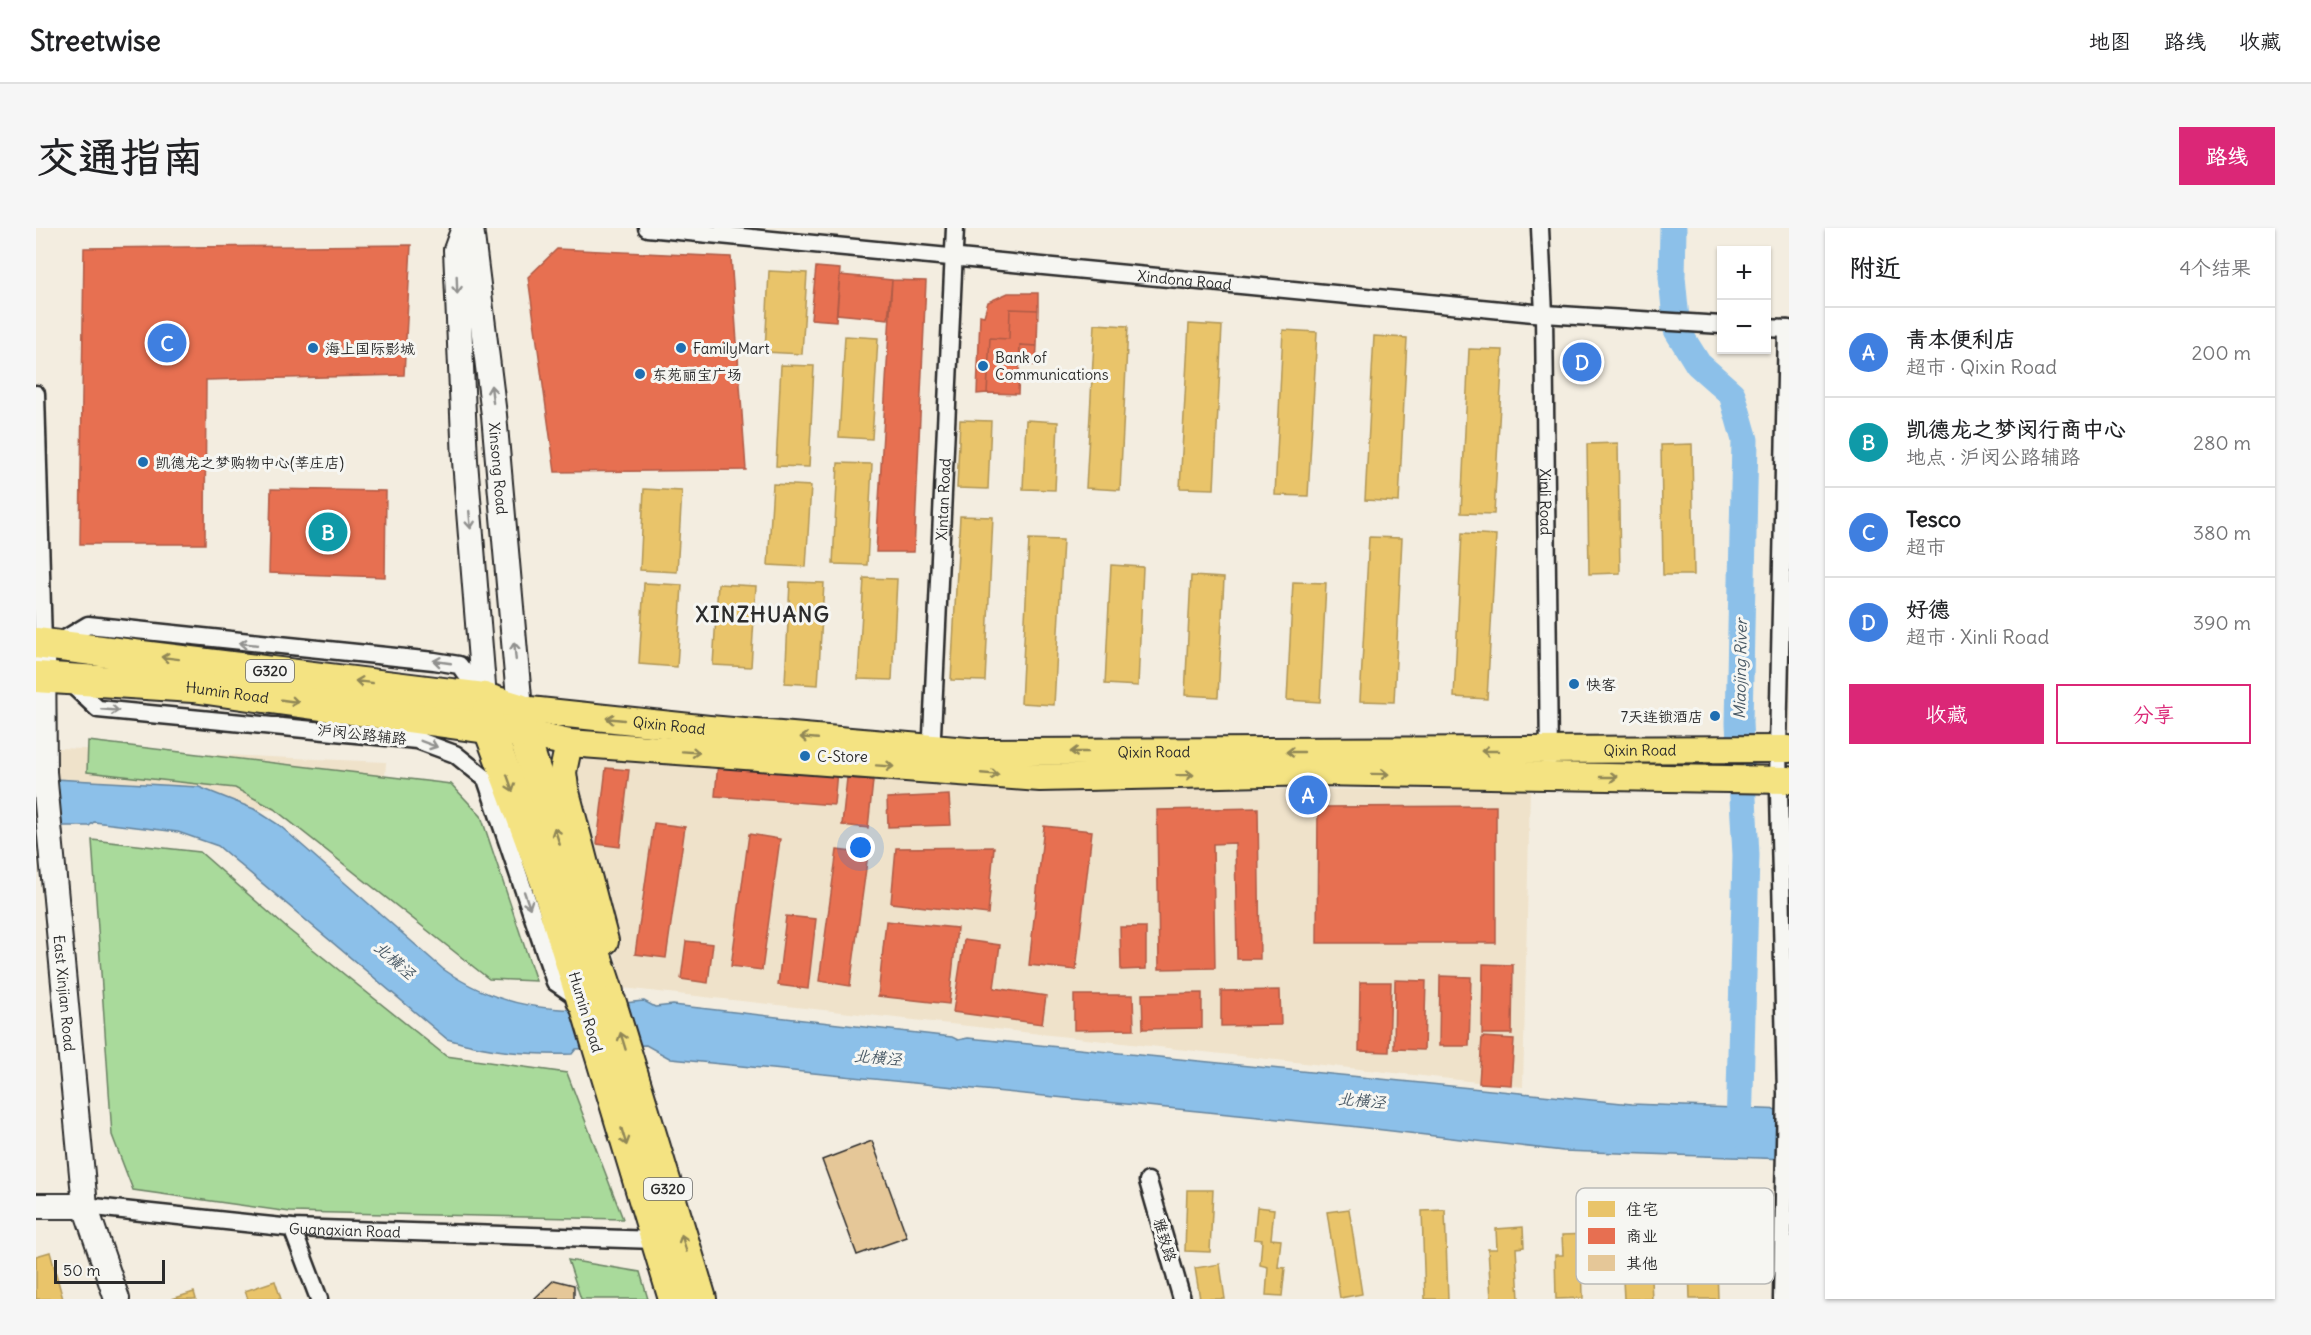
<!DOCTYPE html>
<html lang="zh">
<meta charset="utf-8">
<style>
body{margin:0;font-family:Delius,"LXGW WenKai TC",sans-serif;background:#f6f6f6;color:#202124}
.controls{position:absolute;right:18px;top:18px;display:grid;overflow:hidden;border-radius:0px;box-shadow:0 2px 4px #0004}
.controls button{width:54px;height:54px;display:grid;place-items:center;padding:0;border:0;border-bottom:2px solid #e0e0e0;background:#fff;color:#202124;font:30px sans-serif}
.scale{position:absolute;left:18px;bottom:15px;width:111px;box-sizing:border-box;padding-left:6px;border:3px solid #2b2b2b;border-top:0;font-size:16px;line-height:21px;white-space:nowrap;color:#2b2b2b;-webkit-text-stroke:4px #f6f6f2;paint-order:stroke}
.you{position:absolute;left:825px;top:620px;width:21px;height:21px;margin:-15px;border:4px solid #fff;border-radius:50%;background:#1a73e8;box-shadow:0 0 0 9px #1a73e833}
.badge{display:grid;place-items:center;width:39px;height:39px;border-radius:50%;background:#db2777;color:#fff;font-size:20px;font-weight:700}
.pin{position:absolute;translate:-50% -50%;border:3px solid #fff;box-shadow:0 2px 6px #0006}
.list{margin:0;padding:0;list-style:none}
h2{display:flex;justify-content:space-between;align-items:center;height:78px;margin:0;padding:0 24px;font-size:26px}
h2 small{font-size:20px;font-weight:400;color:#757577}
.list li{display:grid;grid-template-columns:39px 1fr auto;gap:18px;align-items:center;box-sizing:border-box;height:90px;padding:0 24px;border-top:2px solid #e0e0e0}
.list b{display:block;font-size:22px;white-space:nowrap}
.list p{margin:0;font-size:20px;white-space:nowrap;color:#757577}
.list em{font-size:20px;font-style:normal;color:#757577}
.actions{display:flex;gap:12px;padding:18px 24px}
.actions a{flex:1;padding:14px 0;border:2px solid #db2777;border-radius:0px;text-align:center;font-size:21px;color:#db2777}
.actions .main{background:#db2777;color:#fff}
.map{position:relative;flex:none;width:1753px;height:1071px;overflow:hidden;border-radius:0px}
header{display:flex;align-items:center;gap:36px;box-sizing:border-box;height:84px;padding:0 30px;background:#fff;border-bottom:2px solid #e0e0e0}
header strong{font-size:28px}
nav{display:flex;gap:33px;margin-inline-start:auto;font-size:21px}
.intro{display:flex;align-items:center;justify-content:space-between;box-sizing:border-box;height:144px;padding:0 36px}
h1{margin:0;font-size:42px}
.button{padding:15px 27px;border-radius:0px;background:#db2777;color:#fff;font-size:21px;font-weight:700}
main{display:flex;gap:36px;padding:0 36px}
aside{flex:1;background:#fff;border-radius:0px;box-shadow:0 2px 4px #0004}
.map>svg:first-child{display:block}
</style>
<header>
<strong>Streetwise</strong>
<nav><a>地图</a><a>路线</a><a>收藏</a></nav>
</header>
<div class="intro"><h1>交通指南</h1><a class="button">路线</a></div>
<main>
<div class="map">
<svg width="1753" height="1071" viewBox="0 0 1753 1071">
<rect width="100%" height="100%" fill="#f3ede0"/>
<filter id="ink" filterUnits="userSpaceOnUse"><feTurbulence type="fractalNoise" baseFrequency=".0167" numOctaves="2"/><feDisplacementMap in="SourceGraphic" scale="12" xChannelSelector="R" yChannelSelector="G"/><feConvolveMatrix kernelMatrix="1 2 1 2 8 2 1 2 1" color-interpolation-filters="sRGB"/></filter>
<g filter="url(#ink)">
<!-- built -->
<path fill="#efe2ca" d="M0,519L350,534L347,587L0,572Z
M543,523L998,560L1494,562L1487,859L587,760L536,540Z"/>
<!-- green -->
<path fill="#a9da9b" stroke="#6a8263" stroke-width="1.5" d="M52,513L415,556L445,588L500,753L453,751L238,581L199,560L51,544Z
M56,612L164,624L253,702L410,828L531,845L587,991L254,984L97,962L76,907Z
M532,1032L604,1044L612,1071H545Z"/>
<!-- water -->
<path fill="#8cc0e9" stroke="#65849d" stroke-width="1.5" d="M0,550L163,559L218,581L243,597L407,741C441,765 482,779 524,781C551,783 581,775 608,773L619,779L637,777L916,809L922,812L932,810L1596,876L1753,882V931L1527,923L1313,898L635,831L610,817L540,821L536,826C492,827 454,824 411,811L182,618L142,604L58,594L53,598H0Z"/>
<!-- homes -->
<path fill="#e9c46a" stroke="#b09657" stroke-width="1.5" d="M733,43L771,45L766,126L729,124Z
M1059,96L1092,98L1084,262L1050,260Z
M1153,96L1186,98L1178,261L1144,260Z
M1247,102L1281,104L1272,268L1239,267Z
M809,108L842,110L836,211L803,209Z
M1338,108L1371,110L1363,274L1329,272Z
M1433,121L1467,122L1458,286L1425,285Z
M745,137L778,138L773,239L740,238Z
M924,192L955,193L952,261L921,260Z
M990,192L1022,194L1019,262L987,261Z
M1582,215L1584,345L1553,346L1551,216Z
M1656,216L1658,347H1627L1625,217Z
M802,235L836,236L831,337L797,336Z
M737,256L775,258L770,339L732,337Z
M608,261L646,263L641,344L604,342Z
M924,288L957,289L949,453L915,452Z
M1426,305L1460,307L1451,471L1418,469Z
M1333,309L1366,310L1358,474L1324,473Z
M993,311L1027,312L1018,477L985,475Z
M1075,337L1107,339L1102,458L1069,456Z
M1155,348L1188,350L1182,469L1149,467Z
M828,350L861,351L856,452L822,451Z
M754,354L788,355L782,457L749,455Z
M1257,354L1290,355L1284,474L1251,472Z
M608,355L646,357L641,439L603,436Z
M682,356L720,358L715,439L677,437Z
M1151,962H1177L1174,1024L1149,1023Z
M1221,979L1238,981L1235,1011L1245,1012L1242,1039L1249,1040L1246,1068L1230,1067L1232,1039L1224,1037L1226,1012L1218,1011Z
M1313,981L1326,1066L1304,1070L1291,984Z
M1409,982L1412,1071H1389L1386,983Z
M1487,999L1488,1019L1480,1020L1483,1071H1455L1452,1021H1461L1460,1001Z
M1554,1006V1025L1546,1026L1547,1070L1520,1071L1519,1027H1527L1526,1007Z
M1621,1011L1623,1031L1614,1032L1616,1071H1588L1586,1033H1595L1594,1013Z
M1690,1018V1037H1681L1682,1071H1654L1653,1039L1662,1038V1019Z
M14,1024L27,1071H0V1028Z
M1184,1036L1189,1071H1164L1159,1040Z
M239,1053L245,1071H212L209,1063Z
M158,1064L160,1071H136Z"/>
<!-- shops -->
<path fill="#e76f51" stroke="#af5b46" stroke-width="1.5" d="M375,17L368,147L170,152L169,316H44L48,20Z
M521,21L695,29L710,242L519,244L492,49Z
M780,39L804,41L800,93L775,91Z
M804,47L856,52L852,91L801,86Z
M856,52L890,53L878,324H840Z
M972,65H1002V82L974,81L973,111L954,110L951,165L941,166L944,87L948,88L952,74Z
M974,81L1002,82L1001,118L984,117L982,166L951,165L954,110L973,111Z
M984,117L1001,118L1000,137H983Z
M235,261L350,263L349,349L233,345Z
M682,534L801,543L798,577L679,568Z
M570,540L593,542L584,619L561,616Z
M811,550L837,553L832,600L806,597Z
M913,567L915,597L852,599L851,570Z
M1460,578V715H1281L1282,579Z
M1222,580L1224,731H1201L1199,615L1177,616L1179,740L1123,741L1121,582Z
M618,595L649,599L630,730L599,726Z
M1008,598L1056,603L1040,742L993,737Z
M713,606L744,611L726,742L695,738Z
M958,619L952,686L855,675L860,620Z
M801,622L832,626L814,758L783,753Z
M750,688L780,691L772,761L742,757Z
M850,693L921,700L913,776L842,768Z
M1084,699H1110V741L1085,742Z
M928,712L964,717L958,760L1010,768L1006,796L917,784Z
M650,713L677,716L672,755L645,751Z
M1447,736L1477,737L1476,806H1446Z
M1404,748L1435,749L1433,818H1403Z
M1359,752L1390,753L1388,822L1358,821Z
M1324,754H1355L1353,824L1323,823Z
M1244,762L1245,797L1185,798V763Z
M1166,765V800L1107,801L1106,766Z
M1038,767H1097L1098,801L1038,802Z
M1446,809L1478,811L1475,857L1443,855Z"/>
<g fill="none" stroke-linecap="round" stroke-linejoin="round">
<!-- river -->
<path stroke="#8cc0e9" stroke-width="27" d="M1637,0L1636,49L1641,102L1662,136L1696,166L1709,212L1703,495L1710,627L1703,905"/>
</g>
<!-- building -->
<path fill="#e5c798" stroke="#2b2b2b" stroke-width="1.5" d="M836,913L871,1009L821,1027L786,932Z
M518,1052L538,1057V1071H498Z"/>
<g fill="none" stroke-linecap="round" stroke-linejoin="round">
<defs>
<g id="street">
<path id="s1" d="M611,0L1508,86L1686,97"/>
<path id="s2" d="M1504,0L1508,86L1513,530"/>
<path d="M1730,100L1753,101"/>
<path d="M0,166L7,416"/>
<path d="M22,415L52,397L398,433L423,437L448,469"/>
<path d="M31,452L62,481L381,512L419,526L450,551L519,754L544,771"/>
<path id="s3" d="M895,529L919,0"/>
<path d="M1112,953L1146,1071"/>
<path id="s4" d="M49,978L256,1000L620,1012"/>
<path d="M256,1000L283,1071"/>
<path d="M1746,1071L1750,866L1742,521L1751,101"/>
</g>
<g id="secondary">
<path d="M428,0L420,22L429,233L448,470"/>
<path id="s5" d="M435,0L458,187L484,481"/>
<path id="s6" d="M7,416L8,544L49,978L81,1071"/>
<path d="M0,978H49"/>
</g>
<g id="primary">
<path id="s7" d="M484,481L673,501L943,524L1753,521"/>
<path d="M487,505L533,515L1004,550L1280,544L1753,552"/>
<path d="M533,515L527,544L529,560L569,713"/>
</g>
<g id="highway">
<path d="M0,415L448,470L484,481L487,505L572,764"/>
<path id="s8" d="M0,449L157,459L487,505"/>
<path d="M451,485L453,501L510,654L546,772"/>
<path d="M575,775L665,1071"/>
<path d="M549,776L638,1071"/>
</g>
</defs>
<!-- street casing -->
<use href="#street" stroke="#2b2b2b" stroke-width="21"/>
<!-- secondary casing -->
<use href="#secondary" stroke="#2b2b2b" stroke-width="28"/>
<!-- primary casing -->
<use href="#primary" stroke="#2b2b2b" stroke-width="30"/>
<!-- highway casing -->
<use href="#highway" stroke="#2b2b2b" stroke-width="34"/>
<!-- street -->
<use href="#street" stroke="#f6f6f2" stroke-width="16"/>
<!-- secondary -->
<use href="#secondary" stroke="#f6f6f2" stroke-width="24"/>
<!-- primary -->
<use href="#primary" stroke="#f4e382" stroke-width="26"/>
<!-- highway -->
<use href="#highway" stroke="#f4e382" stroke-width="30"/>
</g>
<!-- one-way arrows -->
<defs><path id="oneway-shaft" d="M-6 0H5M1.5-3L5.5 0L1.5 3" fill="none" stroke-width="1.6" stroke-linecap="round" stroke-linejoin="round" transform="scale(1.5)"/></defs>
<g stroke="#90908e">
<use href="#oneway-shaft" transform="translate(421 57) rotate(88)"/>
<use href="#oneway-shaft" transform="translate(456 166) rotate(-97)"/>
<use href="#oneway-shaft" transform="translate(434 292) rotate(85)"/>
<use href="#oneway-shaft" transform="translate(212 416) rotate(-175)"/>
<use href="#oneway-shaft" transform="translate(479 423) rotate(-95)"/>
<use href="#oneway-shaft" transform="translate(406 434) rotate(-172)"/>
<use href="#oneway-shaft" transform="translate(74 482) rotate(5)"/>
<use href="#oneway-shaft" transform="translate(393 516) rotate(21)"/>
<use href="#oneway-shaft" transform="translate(491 672) rotate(71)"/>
</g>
<g stroke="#908756">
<use href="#oneway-shaft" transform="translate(134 430) rotate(-173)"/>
<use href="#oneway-shaft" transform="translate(328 454) rotate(-173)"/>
<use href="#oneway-shaft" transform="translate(254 473) rotate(8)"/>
<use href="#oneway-shaft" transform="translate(579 491) rotate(-174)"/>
<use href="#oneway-shaft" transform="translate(773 510) rotate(-175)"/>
<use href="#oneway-shaft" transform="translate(1454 523) rotate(180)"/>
<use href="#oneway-shaft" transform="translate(655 524) rotate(4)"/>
<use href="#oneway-shaft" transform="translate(1043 524) rotate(-180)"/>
<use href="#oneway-shaft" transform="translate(1259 524) rotate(-180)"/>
<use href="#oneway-shaft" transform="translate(849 538) rotate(4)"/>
<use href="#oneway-shaft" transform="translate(954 546) rotate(5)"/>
<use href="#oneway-shaft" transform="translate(1344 546) rotate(1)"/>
<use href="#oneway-shaft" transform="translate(1149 547) rotate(-1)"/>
<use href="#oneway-shaft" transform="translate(1573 549)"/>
<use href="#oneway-shaft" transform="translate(474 555) rotate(70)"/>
<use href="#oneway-shaft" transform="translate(521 608) rotate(-108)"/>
<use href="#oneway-shaft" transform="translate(587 813) rotate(-107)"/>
<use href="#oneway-shaft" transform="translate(588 909) rotate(73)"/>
<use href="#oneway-shaft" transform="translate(648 1015) rotate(-107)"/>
</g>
</g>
<!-- markers -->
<g fill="#1f6fb2" stroke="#f6f6f2" stroke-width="2">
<circle cx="277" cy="120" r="6"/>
<circle cx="645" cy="120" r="6"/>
<circle cx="947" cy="138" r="6"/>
<circle cx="604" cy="146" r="6"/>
<circle cx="107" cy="234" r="6"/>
<circle cx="1538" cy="456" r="6"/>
<circle cx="1679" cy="488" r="6"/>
<circle cx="769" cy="528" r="6"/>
</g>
<g text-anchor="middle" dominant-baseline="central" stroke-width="6" stroke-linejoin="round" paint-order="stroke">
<!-- shield labels -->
<g fill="#f6f6f2" stroke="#686867" stroke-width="1.5">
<rect x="210" y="432" width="48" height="22" rx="4.5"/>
<rect x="608" y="950" width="48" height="22" rx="4.5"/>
</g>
<g font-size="14" font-weight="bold" fill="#2b2b2b">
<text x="234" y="443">G320</text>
<text x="632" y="961">G320</text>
</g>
<!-- street labels -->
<g font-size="15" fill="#2b2b2b" stroke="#f6f6f2">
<text stroke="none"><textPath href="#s1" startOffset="540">Xindong Road</textPath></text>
<text stroke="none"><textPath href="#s5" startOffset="242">Xinsong Road</textPath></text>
<text stroke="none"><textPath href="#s3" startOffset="258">Xintan Road</textPath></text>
<text stroke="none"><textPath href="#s2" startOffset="274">Xinli Road</textPath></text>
<text stroke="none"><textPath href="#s8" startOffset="192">Humin Road</textPath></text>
<text stroke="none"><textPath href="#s7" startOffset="150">Qixin Road</textPath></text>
<text transform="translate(326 506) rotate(6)">沪闵公路辅路</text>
<text stroke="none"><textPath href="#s7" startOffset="1122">Qixin Road</textPath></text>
<text stroke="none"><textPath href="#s7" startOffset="636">Qixin Road</textPath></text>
<text stroke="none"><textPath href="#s6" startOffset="350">East Xinjian Road</textPath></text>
<text transform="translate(550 784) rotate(73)">Humin Road</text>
<text stroke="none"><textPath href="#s4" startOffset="261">Guangxian Road</textPath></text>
<text transform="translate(1129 1012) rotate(73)">雅致路</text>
</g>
<!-- poi labels -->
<g font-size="15" fill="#2b2b2b" stroke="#f6f6f2" text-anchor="start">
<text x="289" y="120">海上国际影城</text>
<text x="657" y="120">FamilyMart</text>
<text x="959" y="129">Bank of<tspan x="959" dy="17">Communications</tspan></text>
<text x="616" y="146">东苑丽宝广场</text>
<text x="119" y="234">凯德龙之梦购物中心(莘庄店)</text>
<text x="1550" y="456">快客</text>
<text x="1667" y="488" text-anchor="end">7天连锁酒店</text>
<text x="781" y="528">C-Store</text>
</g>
<!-- water labels -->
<g font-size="16" font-style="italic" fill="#485864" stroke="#f6f6f2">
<text transform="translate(1704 441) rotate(-89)">Miaojing River</text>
<text transform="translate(359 732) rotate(41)">北横泾</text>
<text transform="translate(842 829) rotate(5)">北横泾</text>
<text transform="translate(1326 872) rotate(5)">北横泾</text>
</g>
<!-- district labels -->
<g font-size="21" font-weight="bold" letter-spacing="1.5" fill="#2b2b2b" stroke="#f6f6f2">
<text x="727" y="386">XINZHUANG</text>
</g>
</g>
<!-- legend -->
<rect x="1540" y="960" width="198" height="96" rx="9" fill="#f6f6f2" stroke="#b9b9b6" stroke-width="1.5"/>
<rect x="1552" y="973" width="27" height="16" fill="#e9c46a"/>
<rect x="1552" y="1000" width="27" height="16" fill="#e76f51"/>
<rect x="1552" y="1027" width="27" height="16" fill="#e5c798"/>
<g font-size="16" fill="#2b2b2b">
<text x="1590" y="987">住宅</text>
<text x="1590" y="1014">商业</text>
<text x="1590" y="1041">其他</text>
</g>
</svg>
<div class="controls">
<button>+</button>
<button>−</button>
</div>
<div class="scale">50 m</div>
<div class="you"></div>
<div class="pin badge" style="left:1272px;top:567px;background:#3f7fe0">A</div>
<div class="pin badge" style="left:292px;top:304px;background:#0f9aa8">B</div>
<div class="pin badge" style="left:131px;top:115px;background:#3f7fe0">C</div>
<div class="pin badge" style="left:1546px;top:134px;background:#3f7fe0">D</div>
</div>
<aside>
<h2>附近<small>4个结果</small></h2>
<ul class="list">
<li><span class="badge" style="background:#3f7fe0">A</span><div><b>青本便利店</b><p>超市 · Qixin Road</p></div><em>200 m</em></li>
<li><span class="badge" style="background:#0f9aa8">B</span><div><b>凯德龙之梦闵行商中心</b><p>地点 · 沪闵公路辅路</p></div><em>280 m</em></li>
<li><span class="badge" style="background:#3f7fe0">C</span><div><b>Tesco</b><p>超市</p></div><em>380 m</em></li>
<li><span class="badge" style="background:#3f7fe0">D</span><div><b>好德</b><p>超市 · Xinli Road</p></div><em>390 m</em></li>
</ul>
<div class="actions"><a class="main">收藏</a><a>分享</a></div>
</aside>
</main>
